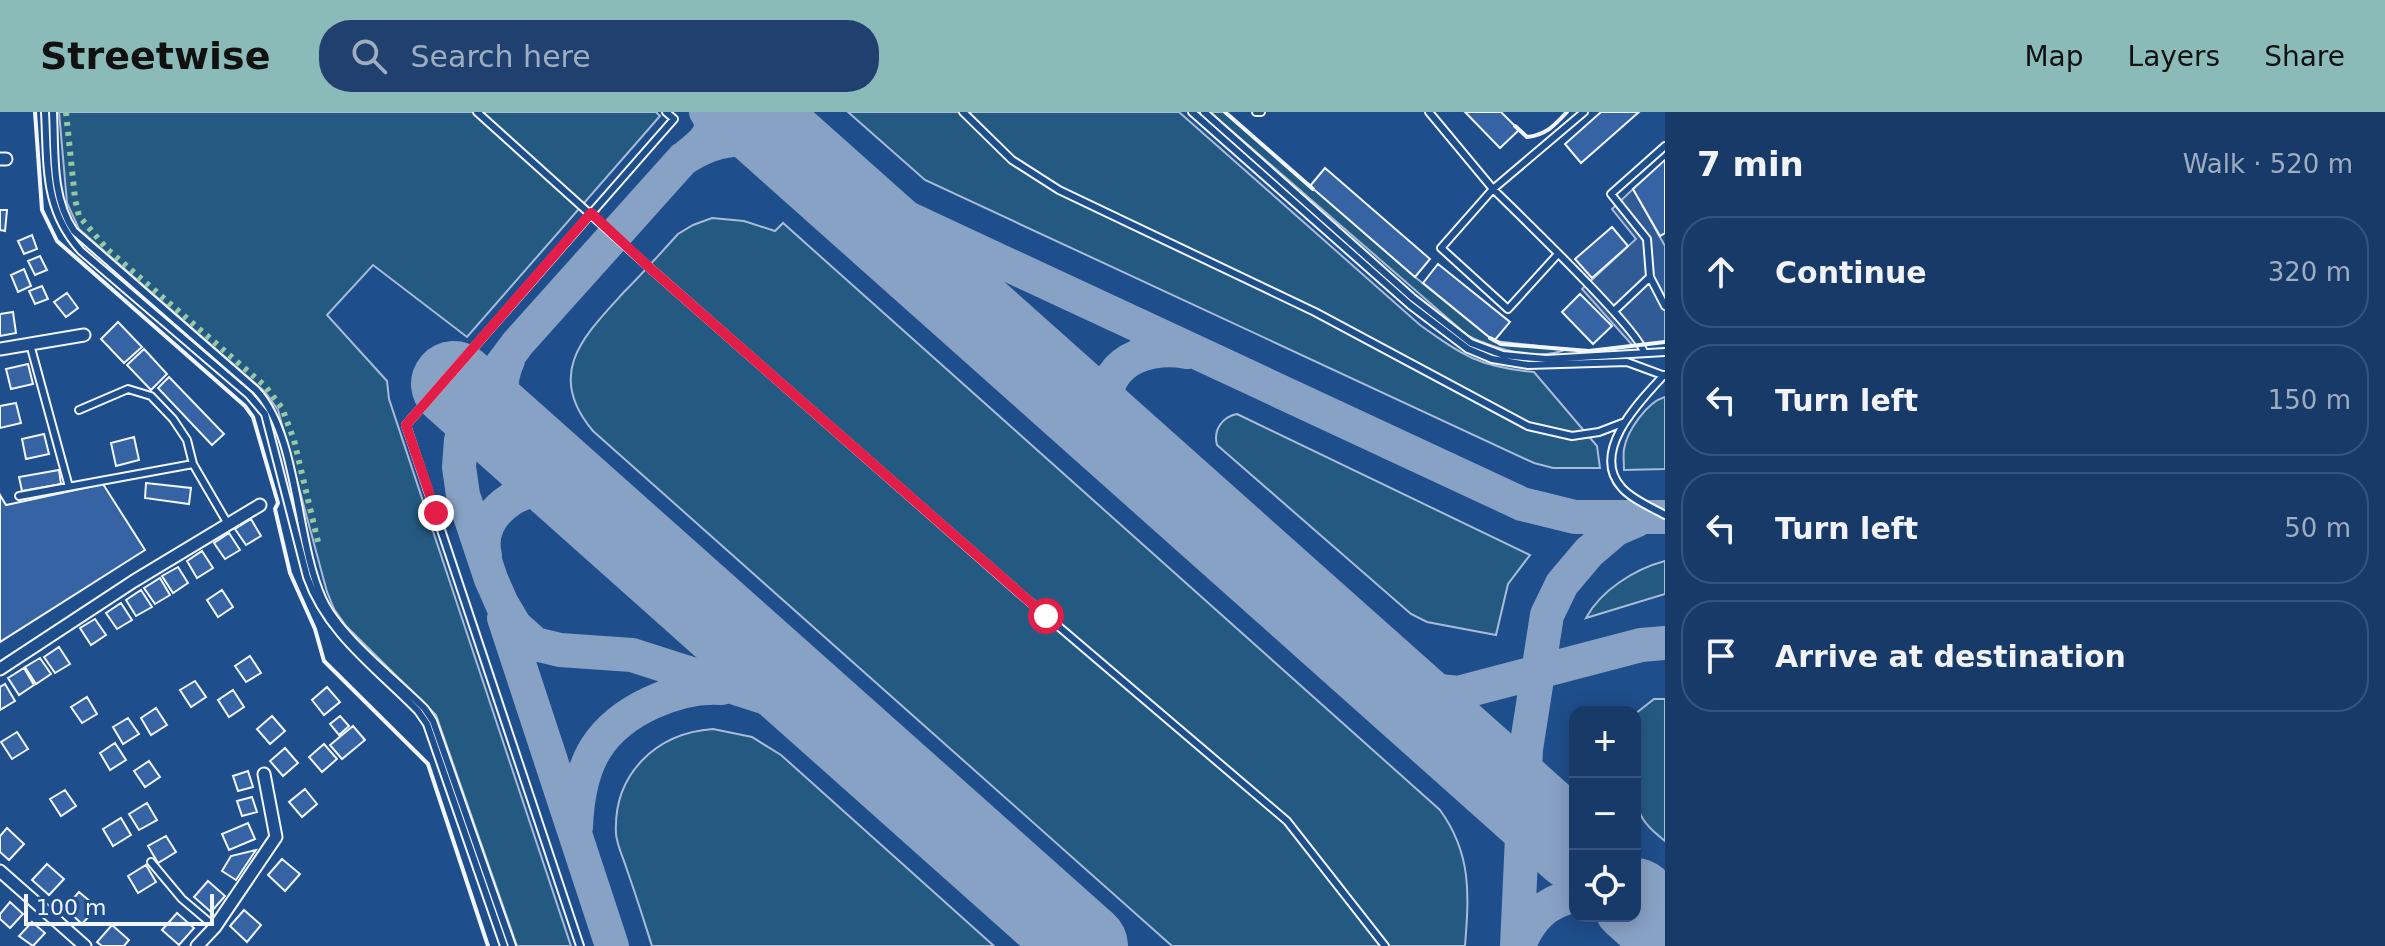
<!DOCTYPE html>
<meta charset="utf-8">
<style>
body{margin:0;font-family:"DejaVu Sans",sans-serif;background:#20416f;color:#f1f3f6}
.controls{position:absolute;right:24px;bottom:24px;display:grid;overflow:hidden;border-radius:16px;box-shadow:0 4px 20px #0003}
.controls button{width:72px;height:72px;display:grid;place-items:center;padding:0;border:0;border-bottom:2px solid #36547d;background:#173a69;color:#f1f3f6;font:40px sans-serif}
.scale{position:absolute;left:24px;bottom:20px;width:190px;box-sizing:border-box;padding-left:8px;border:4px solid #f2f6ff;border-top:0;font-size:22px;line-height:28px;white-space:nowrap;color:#f2f6ff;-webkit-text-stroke:6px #1f4e8c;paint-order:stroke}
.stop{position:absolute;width:24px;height:24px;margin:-18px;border:6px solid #e11d48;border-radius:50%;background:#fff}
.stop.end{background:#e11d48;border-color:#fff;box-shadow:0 2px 8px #0008}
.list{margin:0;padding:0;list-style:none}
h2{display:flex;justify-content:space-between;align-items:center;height:104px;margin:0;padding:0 32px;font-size:34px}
h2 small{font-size:26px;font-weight:400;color:#9eadc0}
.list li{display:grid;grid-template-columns:52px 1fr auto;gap:24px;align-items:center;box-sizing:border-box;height:112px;margin:0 16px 16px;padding:0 16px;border:2px solid #36547d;border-radius:32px}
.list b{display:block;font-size:30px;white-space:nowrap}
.list em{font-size:26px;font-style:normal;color:#9eadc0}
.icon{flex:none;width:44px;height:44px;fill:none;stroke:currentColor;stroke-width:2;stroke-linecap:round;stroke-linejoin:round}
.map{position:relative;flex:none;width:1665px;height:834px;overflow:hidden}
header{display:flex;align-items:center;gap:48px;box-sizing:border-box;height:112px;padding:0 40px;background:#8bbbb9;color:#111}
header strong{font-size:38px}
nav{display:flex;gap:44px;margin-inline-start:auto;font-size:28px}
.search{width:560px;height:72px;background:#20416f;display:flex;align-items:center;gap:20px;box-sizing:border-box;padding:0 28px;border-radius:32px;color:#9eadc0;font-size:30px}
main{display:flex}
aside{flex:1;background:#173a69}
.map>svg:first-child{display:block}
</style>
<header>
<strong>Streetwise</strong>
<div class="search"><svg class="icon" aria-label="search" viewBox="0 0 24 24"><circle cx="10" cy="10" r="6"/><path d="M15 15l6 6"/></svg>Search here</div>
<nav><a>Map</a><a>Layers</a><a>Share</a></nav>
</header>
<main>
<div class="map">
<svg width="1665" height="834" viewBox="0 0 1665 834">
<rect width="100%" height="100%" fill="#1f4e8c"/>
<!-- green -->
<path fill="#245a82" stroke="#a8bbd7" stroke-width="2" d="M59,0H656L660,4L467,225L373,153L327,203L387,269L389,287L571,834H517L436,603L346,514L334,497L327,480L278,298L265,280L79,117L67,91Z
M848,0H1179L1420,213C1463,244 1480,255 1534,260L1597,334L1600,356H1553L1534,351L925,68Z
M1210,0H1225L1415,165L1494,229L1567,237C1538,250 1495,237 1468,224Z
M712,106L744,109L775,119L783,111L1440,698C1472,742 1469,783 1465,834H1172L593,319C545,262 583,225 623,181C642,162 660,142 678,122L693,113Z
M1665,285V357L1624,358C1624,351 1623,343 1624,337C1627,319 1647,290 1665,285Z
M1237,302L1530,443L1508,472L1496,523L1427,510L1411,502L1217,333C1213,318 1222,305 1237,302Z
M1665,449V482L1586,506C1601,478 1635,457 1665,449Z
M1654,587H1665V729C1658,723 1648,716 1643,707C1628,683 1635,631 1635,602Z
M713,617L752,625L781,643L994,834H652C644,809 636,783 627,758C624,747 617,734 616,722C613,662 656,621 713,617Z"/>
<!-- parking -->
<path fill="#305b95" stroke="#a8bbd7" stroke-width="2" d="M1633,77L1665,134V230L1633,234L1582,177L1636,127L1612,97Z"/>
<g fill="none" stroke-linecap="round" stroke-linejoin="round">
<!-- taxiway -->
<path stroke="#88a2c6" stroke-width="34" d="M781,0L791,28L805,50
M687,44C701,33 720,19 706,0
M805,50C762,24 727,18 683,47L518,231L474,290L461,328L459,355L463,383L491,467L502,492L515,514L535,532L560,538L632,543L829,606
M826,68L1522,392L1575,405H1665
M508,248C492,284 506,316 532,341
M1139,347C1129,337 1118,326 1112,312C1090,258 1140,231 1187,240
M485,444C475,402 522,369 562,378C575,381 585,389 595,397
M504,506L612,834
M1369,552L1392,567L1412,576L1458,581L1641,533L1665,531
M1528,665L1542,701L1563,725
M576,715C577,690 582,658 596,636C620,598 678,573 722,576
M1635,792L1645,799
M1517,834L1526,637L1547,503L1562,472L1589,440L1616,417L1637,408
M1519,834C1529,807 1546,789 1575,784"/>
<!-- runway -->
<path stroke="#88a2c6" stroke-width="86" d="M749,0L1575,736
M454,272L1085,834
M1635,789L1665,816"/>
</g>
<!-- building -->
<path fill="#3563a3" stroke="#f2f6ff" stroke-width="2" d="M1465,0H1501L1519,18L1500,36Z
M1601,0H1639L1581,51L1565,32Z
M1665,48V121L1660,124L1633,77Z
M1325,56L1430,147L1415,165L1310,74Z
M0,98H7L5,119L0,118Z
M1612,115L1628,134L1592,166L1575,147Z
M32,123L37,137L24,142L18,129Z
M40,144L47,158L35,163L28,149Z
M1438,152L1510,210L1494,229L1423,171Z
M24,157L31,174L18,180L11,163Z
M42,174L48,187L35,192L29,179Z
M67,181L78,196L66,205L54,190Z
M1580,182L1612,214L1593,232L1562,200Z
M13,200L16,221L0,224V202Z
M118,210L142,235L124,251L101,227Z
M144,237L167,262L151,278L127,253Z
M28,252L33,272L11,277L6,257Z
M169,265L224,322L212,333L158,276Z
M16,291L21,311L0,316V294Z
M44,322L49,342L26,347L22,327Z
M134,325L139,348L116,354L111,331Z
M59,358L61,372L22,379L19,365Z
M146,371L191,376L189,392L145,386Z
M103,372L145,438L0,530V383L6,393Z
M251,407L261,424L246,433L235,417Z
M229,421L240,438L225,447L214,431Z
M202,439L213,456L197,466L187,449Z
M178,455L188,471L173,481L162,464Z
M160,466L170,483L155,492L144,476Z
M141,478L152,495L136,504L126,488Z
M222,478L233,495L218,505L207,488Z
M121,491L132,508L117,517L106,501Z
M95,507L106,523L91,533L80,516Z
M59,535L70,552L55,561L44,545Z
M250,544L261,561L246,570L235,554Z
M40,546L51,562L36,572L25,555Z
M24,556L34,573L19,583L8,566Z
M195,569L206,585L191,595L180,578Z
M5,572L15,589L0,598V575Z
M327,575L340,590L324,603L312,588Z
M233,578L244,595L229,605L218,588Z
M87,585L97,602L82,611L71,595Z
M156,596L167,613L151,623L141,606Z
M272,604L285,619L270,632L257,617Z
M340,604L349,614L339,623L330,612Z
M128,606L139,622L123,632L113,615Z
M353,614L365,628L342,647L330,633Z
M17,620L28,637L12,647L1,630Z
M115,631L126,648L110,658L100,641Z
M324,632L337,647L322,660L309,645Z
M285,636L298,651L283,664L270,649Z
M149,649L160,665L145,675L134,659Z
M248,659L253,675L238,679L233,664Z
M305,677L317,692L302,705L289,690Z
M65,678L76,694L61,704L50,687Z
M252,685L257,700L242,704L237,689Z
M147,691L157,708L139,718L129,702Z
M121,706L131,723L113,734L103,717Z
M248,711L255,727L229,738L222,722Z
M7,716L24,732L9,748L0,740V724Z
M166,724L176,740L158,751L148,734Z
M256,738L236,768L222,759L231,744Z
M282,747L300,762L285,779L268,763Z
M47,752L64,767L49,783L32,768Z
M146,753L156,770L138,781L128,764Z
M208,769L225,784L211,800L194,785Z
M79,780L97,795L82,812L65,796Z
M10,790L23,802L10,816L0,807V802Z
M244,798L261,813L247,830L230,814Z
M177,801L194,816L179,833L162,818Z
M32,810L45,821L33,834L19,824Z
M112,813L129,828L124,834H102L97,830Z"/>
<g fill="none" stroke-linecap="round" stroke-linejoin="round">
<defs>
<path id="lane" d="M45,0C48,53 43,97 81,139L249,283L265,302L307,465C327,522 377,557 418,599L427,612L504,834
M53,0C55,40 51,85 74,119L256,278C298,322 296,429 322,486C338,523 395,567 425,597L433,609L512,834
M477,0L651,157L1024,485L1287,709L1385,834
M963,0L1012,48L1059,78L1315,200L1528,314L1572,324L1599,320L1625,310
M1192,0L1410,193L1468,237L1492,247L1528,253L1627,250L1665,264
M1204,0L1413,186L1471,231L1503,243L1546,247L1665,240
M1256,0H1261
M1429,0L1493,77L1441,136L1508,197L1558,142
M1584,0L1493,77C1517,101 1641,219 1644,241
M1665,34L1611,82L1647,127L1650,165L1665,194
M1614,199L1650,165
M30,232L69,375
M1664,263C1640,289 1589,340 1622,376C1633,388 1651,395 1665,403
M79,298L128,277L151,284L173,307L187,328L193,352
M19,384L193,352L228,412
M151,750L182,787L215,815
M580,834L406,313L674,7L666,0"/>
<path id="street" d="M0,47H6
M0,237L84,223
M0,557L134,469L260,393
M0,759L85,834
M197,834L215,815L276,725L264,662"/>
</defs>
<!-- lane casing -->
<use href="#lane" stroke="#f2f6ff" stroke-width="10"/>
<!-- street casing -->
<use href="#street" stroke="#f2f6ff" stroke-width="15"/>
<!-- lane -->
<use href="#lane" stroke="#1f4e8c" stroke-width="6"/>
<!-- street -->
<use href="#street" stroke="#1f4e8c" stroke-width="11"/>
<!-- hedge -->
<path stroke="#97c8a6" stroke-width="6" stroke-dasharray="4 6" stroke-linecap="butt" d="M66,0L75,87L79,104L107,137L265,274L282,296L294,328L318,430"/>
<!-- wall -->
<path stroke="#f2f6ff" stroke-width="4" d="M35,0L42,98L57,129L245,294L253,305L278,391L275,397L290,461L315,517L324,549L428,652L488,834
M1225,0L1313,77
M1515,14L1527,25C1546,23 1555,13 1567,0
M1490,226L1501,232L1589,239L1665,230"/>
</g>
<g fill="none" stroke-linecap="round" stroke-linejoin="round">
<!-- route -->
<path stroke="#e11d48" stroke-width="10" d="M436,401L406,313L591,101L651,157L1046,504"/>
</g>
</svg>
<div class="controls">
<button>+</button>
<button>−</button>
<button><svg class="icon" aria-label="locate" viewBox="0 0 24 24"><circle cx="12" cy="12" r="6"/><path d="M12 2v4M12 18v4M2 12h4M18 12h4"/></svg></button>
</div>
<div class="scale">100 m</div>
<div class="stop" style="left:1046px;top:504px"></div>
<div class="stop end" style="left:436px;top:401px"></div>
</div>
<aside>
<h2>7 min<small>Walk · 520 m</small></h2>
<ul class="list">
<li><svg class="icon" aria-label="ahead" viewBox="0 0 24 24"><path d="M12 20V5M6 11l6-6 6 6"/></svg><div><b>Continue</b></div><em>320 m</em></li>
<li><svg class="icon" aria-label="left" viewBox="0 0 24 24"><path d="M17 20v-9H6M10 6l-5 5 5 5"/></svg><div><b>Turn left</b></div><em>150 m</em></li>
<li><svg class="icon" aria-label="left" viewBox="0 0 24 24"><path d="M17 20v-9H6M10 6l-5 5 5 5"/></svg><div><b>Turn left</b></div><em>50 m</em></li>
<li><svg class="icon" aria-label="arrive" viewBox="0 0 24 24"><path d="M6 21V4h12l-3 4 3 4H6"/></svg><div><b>Arrive at destination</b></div></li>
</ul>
</aside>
</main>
